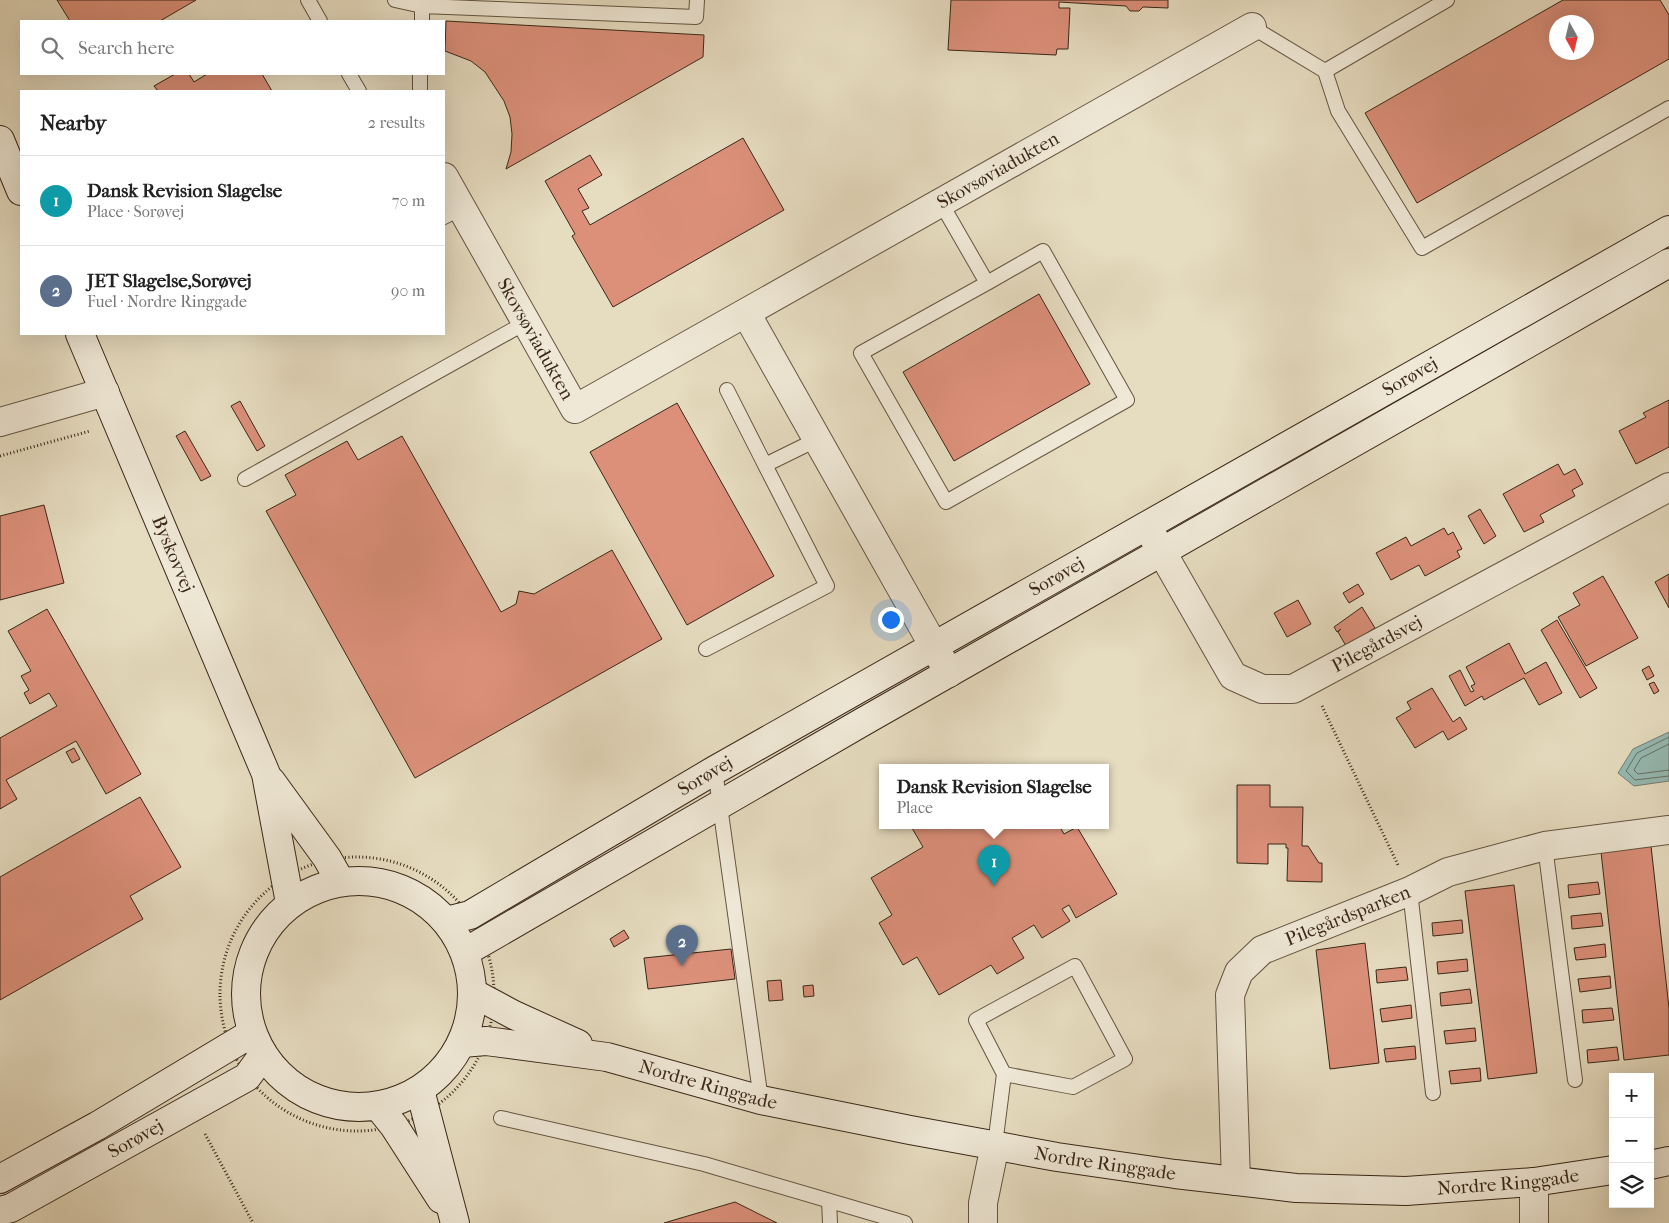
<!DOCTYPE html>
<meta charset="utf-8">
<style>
body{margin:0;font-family:"IM FELL French Canon",serif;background:#f2f2f2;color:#222}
.controls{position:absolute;right:15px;bottom:15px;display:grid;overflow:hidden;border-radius:0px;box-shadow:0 5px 20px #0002}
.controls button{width:45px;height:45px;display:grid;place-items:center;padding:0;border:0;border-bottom:1px solid #e0e0e0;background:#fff;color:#222;font:25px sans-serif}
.compass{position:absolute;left:1549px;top:15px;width:45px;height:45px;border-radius:50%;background:#fff;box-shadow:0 5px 20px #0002;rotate:172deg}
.you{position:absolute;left:890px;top:619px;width:18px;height:18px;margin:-12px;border:4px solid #fff;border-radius:50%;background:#1a73e8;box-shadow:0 0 0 8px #1a73e833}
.badge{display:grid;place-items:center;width:32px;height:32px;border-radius:50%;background:#8f2418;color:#fff;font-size:16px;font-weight:700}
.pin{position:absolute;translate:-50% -41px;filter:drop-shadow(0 1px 2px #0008)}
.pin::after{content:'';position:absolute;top:26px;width:18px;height:15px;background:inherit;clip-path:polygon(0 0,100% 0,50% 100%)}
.popup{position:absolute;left:879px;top:764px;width:230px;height:65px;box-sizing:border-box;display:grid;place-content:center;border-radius:0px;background:#fff;filter:drop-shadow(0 1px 4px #0005);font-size:16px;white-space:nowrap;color:#767676}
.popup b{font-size:19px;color:#222}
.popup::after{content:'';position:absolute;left:50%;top:100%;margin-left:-10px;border:10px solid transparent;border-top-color:#fff}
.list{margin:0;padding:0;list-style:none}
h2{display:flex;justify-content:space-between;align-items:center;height:65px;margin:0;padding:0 20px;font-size:21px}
h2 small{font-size:16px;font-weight:400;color:#767676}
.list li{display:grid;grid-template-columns:32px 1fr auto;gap:15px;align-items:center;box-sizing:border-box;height:90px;padding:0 20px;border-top:1px solid #e0e0e0}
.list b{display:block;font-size:19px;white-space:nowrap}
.list p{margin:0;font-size:16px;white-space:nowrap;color:#767676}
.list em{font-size:16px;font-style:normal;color:#767676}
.icon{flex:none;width:28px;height:28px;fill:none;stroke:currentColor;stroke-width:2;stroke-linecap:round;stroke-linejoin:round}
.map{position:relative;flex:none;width:1669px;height:1223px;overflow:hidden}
.search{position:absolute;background:#fff;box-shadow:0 5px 20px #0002;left:20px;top:20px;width:425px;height:55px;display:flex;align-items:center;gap:12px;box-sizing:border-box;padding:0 18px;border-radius:0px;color:#767676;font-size:19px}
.panel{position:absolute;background:#fff;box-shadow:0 5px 20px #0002;left:20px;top:90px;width:425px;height:245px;border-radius:0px}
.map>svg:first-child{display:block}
</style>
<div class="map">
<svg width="1669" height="1223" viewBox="0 0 1669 1223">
<rect width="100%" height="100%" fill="#e6dcc0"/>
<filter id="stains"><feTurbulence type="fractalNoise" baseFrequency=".004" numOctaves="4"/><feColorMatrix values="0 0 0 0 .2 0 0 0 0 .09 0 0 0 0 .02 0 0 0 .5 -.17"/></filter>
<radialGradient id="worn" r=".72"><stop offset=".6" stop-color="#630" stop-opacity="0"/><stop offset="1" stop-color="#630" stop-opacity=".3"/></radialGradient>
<!-- water -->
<path fill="#96bbb5" stroke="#718076" d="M1669,732V781L1634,786L1618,773L1633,749Z"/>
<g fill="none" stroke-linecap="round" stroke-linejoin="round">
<!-- shore -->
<path stroke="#687166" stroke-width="1" d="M1669,737L1637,753L1626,771L1635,780L1669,776
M1669,744L1641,758L1634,770L1638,774L1669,770"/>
</g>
<!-- building -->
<path fill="#dc907a" stroke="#392717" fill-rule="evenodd" d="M57,0H196L160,21H70Z
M951,0H1168V8L1143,7L1139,11H1130L1126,6L1059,2V8H1070L1068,49H1057L1056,55L948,50Z
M1563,0H1660L1669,15V59L1417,203L1365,113ZM1556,22H1586V52H1556Z
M446,21L704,35L703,57L506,169L511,152L512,134L510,117L504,101L485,72L471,61L445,51Z
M175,74H189L194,82L207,74H262L272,91H158L154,86Z
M743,138L784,210L613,307L572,236L575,234L545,181L590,155L602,175L578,189L589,208L582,211L590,225Z
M1039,294L1090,384L954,461L903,372Z
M1669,400V447L1636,464L1619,431L1646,417L1643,413Z
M240,401L265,446L257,451L231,406Z
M677,403L774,576L687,625L590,452Z
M185,431L211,476L201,481L176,436Z
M402,436L501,612L516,604L519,591L534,594L612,550L662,639L415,778L266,511L296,495L285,475L347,441L358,460Z
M1558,464L1564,475L1575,469L1583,484L1572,490L1575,496L1540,515L1544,522L1524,532L1503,494Z
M44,505L64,583L0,600V516Z
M1480,509L1496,536L1484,544L1468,516Z
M1444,528L1448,535L1453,532L1462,549L1457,551L1460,557L1425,576L1419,565L1391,580L1376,553L1406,537L1411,546Z
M1669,574V608L1655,582Z
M1603,576L1638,638L1586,666L1558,617L1580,605L1573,593Z
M1358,584L1364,594L1349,603L1343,593Z
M1298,600L1311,624L1287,637L1274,613Z
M1362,607L1375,628L1346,646L1338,632L1341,629L1337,632L1334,627Z
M47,609L141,774L106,794L76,741L6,780L17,799L0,809V738L57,706L49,693L30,704L24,693L29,690L21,676L31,671L8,631Z
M1557,620L1597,688L1580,698L1541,630Z
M1509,643L1525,674L1546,662L1562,693L1539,705L1524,678L1484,700L1482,696L1465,706L1449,676L1460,670L1471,692L1474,691L1471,686L1475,684L1466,667Z
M1649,666L1654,676L1647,680L1642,670Z
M1654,682L1659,691L1654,694L1649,684Z
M1432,688L1453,722L1460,717L1467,729L1448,740L1443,731L1415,748L1396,718L1411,709L1407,702Z
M74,748L80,759L72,763L66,752Z
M1237,785H1270V807H1303L1302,846H1308L1319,863H1322V882L1287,881L1288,848H1286V844H1268V864L1237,863Z
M140,797L181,867L130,896L143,919L0,1000V877Z
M918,825H945L948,829L955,825H1059L1064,834L1077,827L1117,894L1076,918L1069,905L1062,909L1070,921L1042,938L1034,925L1012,938L1024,958L997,974L991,965L939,995L917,957L903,965L879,923L892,915L871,878L923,847L912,828Z
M1651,846L1669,1008V1055L1624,1060L1601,852Z
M1598,882L1600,894L1569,898L1568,885Z
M1514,885L1537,1073L1488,1079L1465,891Z
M1601,913L1603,926L1572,929L1571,916Z
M1462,920L1463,933L1433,936L1432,923Z
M624,930L629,938L614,947L610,939Z
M1365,943L1379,1063L1330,1069L1316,950Z
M1605,944L1606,957L1576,960L1574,948Z
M731,949L735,979L648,989L644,958Z
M1467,959L1468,971L1438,974L1437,962Z
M1406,967L1408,980L1377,983L1376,970Z
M1610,976L1611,988L1580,992L1578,979Z
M781,980L783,1000L769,1001L767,981Z
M813,985L814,996L804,997L803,986Z
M1470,989L1472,1003L1441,1006L1440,993Z
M1411,1005L1412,1018L1382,1022L1380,1009Z
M1612,1008L1614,1020L1583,1023L1582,1010Z
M1475,1028L1476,1041L1446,1044L1444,1031Z
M1415,1046L1416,1059L1386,1062L1384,1049Z
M1617,1047L1619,1060L1588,1063L1587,1050Z
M1480,1068L1481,1081L1451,1084L1449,1071Z
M735,1202L777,1223H664Z"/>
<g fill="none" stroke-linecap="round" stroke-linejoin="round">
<defs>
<path id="lane" d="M308,0L320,21
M395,0L422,6L696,17L697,0
M422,21V6
M1252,27L1325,71L1338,111L1422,248L1669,108
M1325,71L1447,0
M349,74L359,91
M420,91V74
M941,203L987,283L861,353L946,502L1127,400L1043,251L987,283
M444,217L461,208
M727,390L765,465
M245,479L525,323
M706,649L827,586L765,465L816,440
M715,770L761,1100
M1545,846L1575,1080
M1410,891L1433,1093
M501,1118L704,1164L905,1223
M995,1145L1004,1074L976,1020L1075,966L1125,1059L1073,1087L1004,1074
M829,1201L830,1223"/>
<g id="street">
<path id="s1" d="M444,177L575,409L1252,27"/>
<path d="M746,313L949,673"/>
<path d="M0,422L105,392"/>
<path id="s2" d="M1147,526L1233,676L1262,689H1293L1669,487"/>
<path id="s3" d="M1236,1181L1230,995L1239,972L1262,950L1410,891L1448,872L1545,846L1669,830"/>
<path d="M1534,1182V1223"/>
<path d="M983,1223V1203L995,1145"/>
</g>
<g id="secondary">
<path d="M0,140L21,191"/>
<path id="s4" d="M80,334L266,774L290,903"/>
<path d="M271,781L327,858L340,881"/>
<circle cx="359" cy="994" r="113"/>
<path id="s5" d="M446,921L470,915L715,770L1669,230"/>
<path d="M465,952L866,720L1669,263"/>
<path d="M473,993L514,1015L578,1044"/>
<path id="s6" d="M462,1043L486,1041L607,1057L761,1100L910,1130L1057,1157L1175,1174L1296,1188L1406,1191L1534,1182L1613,1170"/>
<path d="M420,1090L455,1223"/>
<path d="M378,1106L394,1126L441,1199"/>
<path d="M1650,1165L1669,1161"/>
<path d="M0,1179L97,1126L252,1033"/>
<path id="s7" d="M0,1211L11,1208L247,1077L263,1055"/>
</g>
</defs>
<!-- lane casing -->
<use href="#lane" stroke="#645441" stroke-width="16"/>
<!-- street casing -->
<use href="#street" stroke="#645441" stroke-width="30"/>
<!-- secondary casing -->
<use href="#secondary" stroke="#392717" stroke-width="30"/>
<!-- path -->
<path stroke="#392717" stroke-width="3" stroke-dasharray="1 2.5" stroke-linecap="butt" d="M0,456L90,431
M1322,706L1398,865
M220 994a137 137 0 1 1 274 0a137 137 0 1 1-274 0Z
M205,1134L253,1223"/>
<!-- lane -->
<use href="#lane" stroke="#efe8d6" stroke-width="14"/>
<!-- street -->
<use href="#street" stroke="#efe8d6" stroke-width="28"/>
<!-- secondary -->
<use href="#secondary" stroke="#efe8d6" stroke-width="28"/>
</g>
<g text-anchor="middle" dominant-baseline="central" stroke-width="5" stroke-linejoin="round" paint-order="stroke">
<!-- street labels -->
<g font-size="19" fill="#392717" stroke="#efe8d6">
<text stroke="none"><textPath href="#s1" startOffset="752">Skovsøviadukten</textPath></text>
<text stroke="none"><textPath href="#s1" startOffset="186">Skovsøviadukten</textPath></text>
<text stroke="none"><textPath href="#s5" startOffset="1108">Sorøvej</textPath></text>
<text stroke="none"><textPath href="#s4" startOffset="239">Byskovvej</textPath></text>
<text stroke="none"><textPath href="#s5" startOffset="702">Sorøvej</textPath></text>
<text stroke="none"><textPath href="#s2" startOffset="331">Pilegårdsvej</textPath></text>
<text stroke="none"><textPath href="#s5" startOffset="298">Sorøvej</textPath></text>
<text stroke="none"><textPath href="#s3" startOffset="335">Pilegårdsparken</textPath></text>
<text stroke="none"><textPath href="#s6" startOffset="251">Nordre Ringgade</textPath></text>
<text stroke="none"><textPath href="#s7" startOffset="154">Sorøvej</textPath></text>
<text stroke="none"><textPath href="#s6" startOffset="656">Nordre Ringgade</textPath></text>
<text stroke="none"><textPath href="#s6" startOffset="1061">Nordre Ringgade</textPath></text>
</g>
</g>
<rect width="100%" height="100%" filter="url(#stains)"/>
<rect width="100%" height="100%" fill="url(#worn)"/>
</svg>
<div class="controls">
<button>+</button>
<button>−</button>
<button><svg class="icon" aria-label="layers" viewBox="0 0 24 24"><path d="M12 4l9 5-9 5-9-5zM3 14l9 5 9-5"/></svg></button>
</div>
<svg class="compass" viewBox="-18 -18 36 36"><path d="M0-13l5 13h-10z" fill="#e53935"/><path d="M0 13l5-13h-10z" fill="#767676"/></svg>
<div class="you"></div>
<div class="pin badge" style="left:994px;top:886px;background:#0f9aa8">1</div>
<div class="popup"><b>Dansk Revision Slagelse</b>Place</div>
<div class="pin badge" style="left:682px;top:966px;background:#5c6f8a">2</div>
<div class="search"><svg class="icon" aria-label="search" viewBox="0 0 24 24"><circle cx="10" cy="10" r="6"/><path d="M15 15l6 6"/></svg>Search here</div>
<section class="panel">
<h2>Nearby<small>2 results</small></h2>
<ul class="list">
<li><span class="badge" style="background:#0f9aa8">1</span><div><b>Dansk Revision Slagelse</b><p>Place · Sorøvej</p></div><em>70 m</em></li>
<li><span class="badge" style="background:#5c6f8a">2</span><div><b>JET Slagelse,Sorøvej</b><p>Fuel · Nordre Ringgade</p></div><em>90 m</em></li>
</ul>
</section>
</div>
